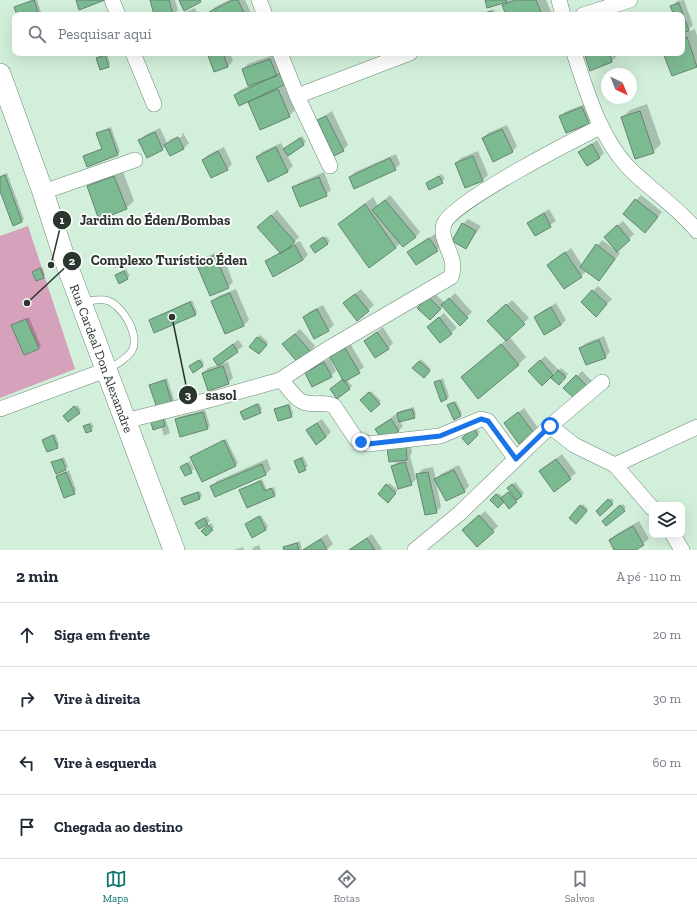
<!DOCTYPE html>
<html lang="pt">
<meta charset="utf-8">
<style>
body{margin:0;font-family:"Zilla Slab",serif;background:#f6f6f7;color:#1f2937}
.controls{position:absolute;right:12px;bottom:12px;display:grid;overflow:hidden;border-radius:8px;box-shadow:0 4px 16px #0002}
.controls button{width:36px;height:36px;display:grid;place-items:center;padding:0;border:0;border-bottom:1px solid #e0e1e3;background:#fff;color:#1f2937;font:20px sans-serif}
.compass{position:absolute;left:601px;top:68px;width:36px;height:36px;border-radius:50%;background:#fff;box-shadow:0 4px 16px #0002;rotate:137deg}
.stop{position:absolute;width:12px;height:12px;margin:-9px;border:3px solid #1a73e8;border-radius:50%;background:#fff}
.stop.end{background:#1a73e8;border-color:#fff;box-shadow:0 1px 4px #0008}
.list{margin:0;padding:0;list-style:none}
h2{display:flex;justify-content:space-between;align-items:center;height:52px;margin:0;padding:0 16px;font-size:17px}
h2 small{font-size:13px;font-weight:400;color:#747a83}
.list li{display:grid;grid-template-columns:26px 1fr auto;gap:12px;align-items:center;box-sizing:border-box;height:64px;padding:0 16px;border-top:1px solid #e0e1e3}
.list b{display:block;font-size:15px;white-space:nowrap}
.list em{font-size:13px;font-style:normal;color:#747a83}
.icon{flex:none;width:22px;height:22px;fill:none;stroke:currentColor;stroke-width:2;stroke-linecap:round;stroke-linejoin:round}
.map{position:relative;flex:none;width:697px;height:550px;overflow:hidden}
.search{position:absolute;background:#fff;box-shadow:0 4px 16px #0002;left:12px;right:12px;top:12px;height:44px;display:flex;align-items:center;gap:10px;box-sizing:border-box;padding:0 14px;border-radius:8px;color:#747a83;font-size:15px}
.sheet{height:308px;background:#fff}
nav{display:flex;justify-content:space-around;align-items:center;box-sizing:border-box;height:56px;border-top:1px solid #e0e1e3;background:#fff;font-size:11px;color:#747a83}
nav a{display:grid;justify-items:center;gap:2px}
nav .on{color:#0f766e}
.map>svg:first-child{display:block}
</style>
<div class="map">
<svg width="697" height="550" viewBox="0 0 697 550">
<rect width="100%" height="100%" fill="#d1efda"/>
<!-- green -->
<path fill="#d6a2bb" d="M28,226L75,369L0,398V236Z"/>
<!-- shadow -->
<path fill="#0003" fill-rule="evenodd" d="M32,0H37L42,15H18L15,7Z
M151,0H175L178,10L173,15H155Z
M229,0H245L251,13L249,15H212L210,12L215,7Z
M486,0H546L551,12L549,15H507L503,6L509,0L488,7Z
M684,0L693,25L685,33L695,29L697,36V66L672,75L664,53H682V15H675L672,6L677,1Z
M195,8L198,15H179Z
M494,9L495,15H484L486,12Z
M107,53L110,64L108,66L97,58Z
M208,53H230L233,61L228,66L215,71Z
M585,53H615L617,56L611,62Z
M276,54L297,108L289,116L249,102L252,99L235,95L240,90L249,86L243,69L248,64Z
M587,103L593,118L588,123L560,117L565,112Z
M647,104L661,144L653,152L622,118L630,110Z
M332,111L348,145L343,150L318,120Z
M507,125L517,146L512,152L483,138L488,133Z
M111,127L120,152L117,154L85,156L102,148L97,133Z
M160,128L167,143L183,133L189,143L184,148L170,155L165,146L162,149L140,140L145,135ZM182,134L183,136L169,143V140Z
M302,136L306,142L287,155L293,166L288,171L269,181L257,157L262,152L281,143L284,149Z
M597,140L604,153L599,158L580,152Z
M224,147L232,164L227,169L203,160L208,155Z
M478,151L488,175L483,180L456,163L461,158Z
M396,154L400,164L395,169L350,178L355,172Z
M122,169L134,201L126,208L88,187L96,179Z
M324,172L331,190L326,195L293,188L299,183Z
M7,173L24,219L22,221L0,188V176Z
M442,174L445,179L430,188L427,183Z
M390,195L420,232L415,237L401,243L369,267L339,224L373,197L378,206Z
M641,195L662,212L650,226L624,214Z
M549,209L556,221L535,235L528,223Z
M277,210L299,237L290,246L300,241L308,255L303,260L266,261L280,252L264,222Z
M468,219L481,226L466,248L463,224Z
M623,221L634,234L616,251L620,253L604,275L599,280L587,271L565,288L549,265L571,248L582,265L602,240L614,249L610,232Z
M435,234L442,245L437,250L409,252Z
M326,236L330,241L315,252L313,244Z
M221,251L233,282L228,287L198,263L203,258Z
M42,267L45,275L43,277L33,272Z
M126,269L130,276L127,278L116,275Z
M598,286L612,299L596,315L582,302Z
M236,289L249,320L244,325L213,302L218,296Z
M361,289L374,305L357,320L349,299Z
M434,293L445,303L455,293L472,312L460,324L443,306L430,319L419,308Z
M192,300L197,312L195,314L150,320Z
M512,300L529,318L509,336L526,357L518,365L470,370L506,340L489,321Z
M556,303L566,320L561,325L535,317L541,312Z
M323,305L334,325L328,330L304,317L309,312Z
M444,313L457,328L440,342L428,327Z
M29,317L41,346L38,348L12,325Z
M383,327L393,343L388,348L365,341Z
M300,329L315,346L310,351L289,339Z
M260,335L268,342L261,351L257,338Z
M604,336L610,352L605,357L581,348L586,343Z
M238,340L243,346L220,364L228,362L233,378L228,383L203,373L208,368L219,365L214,359Z
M350,343L364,367L347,380L352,386L350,388L333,387L344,379L331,357Z
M545,356L559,370L561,368L568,374L559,384L557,370L542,385L529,371Z
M330,358L336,371L331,376L306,373L311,368Z
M201,359L204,363L202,365L193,364Z
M421,359L431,369L424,377L414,368Z
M582,371L592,381L575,398L565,388Z
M167,378L174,400L171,402L150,385Z
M443,378L449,396L447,399L435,383Z
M371,391L381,401L371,411L362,400Z
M456,401L462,413L460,415L448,406Z
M259,403L262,409L260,412L243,410Z
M290,403L293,414L291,416L275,409Z
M77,405L81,410L79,412L67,414Z
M414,407L416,415L400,421L403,426L398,431L376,429L400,411Z
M524,408L538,428L533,433L505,423Z
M205,410L210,426L207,428L176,420L178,417Z
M164,414L170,433L164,436L161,426Z
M322,419L331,432L326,437L307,430Z
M91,422L94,427L86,432L84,427Z
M475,427L480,432L468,443Z
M55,434L59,444L57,447L43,440Z
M226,439L238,463L235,465L191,457Z
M410,441L412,453L410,456L416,479L411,484L393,466L399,460L390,461Z
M562,454L576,473L554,490L540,472Z
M303,456L308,466L300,471L295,461Z
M64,457L68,467L65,469L52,463Z
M267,459L271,469L266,474L216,496L212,486L217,481Z
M190,461L194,469L185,475L181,467Z
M459,465L469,486L464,491L436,482L441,507L436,512L418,474L423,469L433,467L436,479L441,474Z
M69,470L76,490L74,493L57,476Z
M262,479L267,490L274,487L276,493L274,495L240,491Z
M515,482L524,493L510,507L504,501L498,507L491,500L498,493L503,497L511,490V486Z
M389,483L398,490L388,501L379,494Z
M200,491L202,496L200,498H183Z
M611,498L614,501L600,514L597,511Z
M583,504L588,509L576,523L570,518Z
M623,504L626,508L624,510L605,519Z
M485,511L498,526L493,531L468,526Z
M261,515L268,527L266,529L246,524Z
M207,516L210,521L200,528L199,521Z
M639,521L649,539L634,550H615L610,540L615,535Z
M211,523L214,527L206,535L203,531Z
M327,534L333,544L326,550H286L284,547L300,541L302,550Z
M372,534L382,549L381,550H349Z
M259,545L261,550H252L254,547Z
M243,547L244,550H234Z"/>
<!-- building -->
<path fill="#7cbb92" stroke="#678370" d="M34,0L39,15H17L14,7Z
M76,0H105L79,10Z
M150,0H169L173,15H154Z
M179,0H200L201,2L184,11Z
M233,0H238L245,15H211L209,12Z
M485,0H507V2L487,8Z
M516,0H536L542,15H506L502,5Z
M679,3L689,31L682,33V15H674L670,6Z
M491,11L493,15H483L482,14Z
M687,37L697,67L672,76L663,53H682V38Z
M207,53H223L228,67L214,72Z
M584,53H609L612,62L590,71Z
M105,55L109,67L100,70L96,58Z
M270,59L277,76L248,86L242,69Z
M283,72L288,83L239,106L234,95Z
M278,89L290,117L260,130L248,102Z
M582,107L589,124L566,133L559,116Z
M640,111L654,153L635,159L621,117Z
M326,116L344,151L334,156L317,120Z
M109,129L118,155L87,167L83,156L102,149L96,133Z
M502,129L513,152L493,162L482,138Z
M155,132L163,150L147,158L138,140Z
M178,137L184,149L170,156L164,145Z
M300,138L304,145L288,156L283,149Z
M592,144L600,158L587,166L578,152Z
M276,147L288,172L268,182L256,157Z
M218,151L228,170L211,178L202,160Z
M473,156L483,181L465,188L455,163Z
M390,158L396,170L354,189L349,177Z
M5,175L22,222L13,226L0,191V177Z
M114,176L127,209L99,220L87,186Z
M439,176L443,183L429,190L426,183Z
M319,177L327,196L300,207L292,187Z
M635,199L658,217L645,233L623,214Z
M385,200L416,237L403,247L372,210Z
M365,204L396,248L369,268L338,224Z
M544,213L551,227L535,236L527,223Z
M271,215L295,242L281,254L257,227Z
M462,223L476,231L466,249L452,241Z
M617,225L630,240L617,252L604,237Z
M323,237L328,244L315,253L310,246Z
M429,238L438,251L416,265L407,252Z
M596,244L615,259L599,281L580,267Z
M295,245L303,260L273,277L265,261Z
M565,252L582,277L564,289L547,265Z
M215,255L229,288L210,296L196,263Z
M40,268L44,278L36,281L32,272Z
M124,271L128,279L119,284L115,275Z
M592,290L607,304L596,317L581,302Z
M230,293L244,326L225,334L211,301Z
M355,294L369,311L357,321L343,303Z
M428,297L441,309L430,320L417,308Z
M449,298L468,318L460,326L441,305Z
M190,302L196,315L154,333L149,320Z
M506,304L525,324L506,341L487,321Z
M551,307L561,325L544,335L534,317Z
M317,309L329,331L314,339L303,317Z
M439,317L452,334L440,343L427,327Z
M26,319L39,349L24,355L11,325Z
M377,332L389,349L375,358L364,341Z
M295,334L311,352L298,363L282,344Z
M257,337L267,345L259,354L249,347Z
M599,340L606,358L586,365L579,348Z
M233,344L238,352L218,366L213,359Z
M501,344L519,365L478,399L461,377Z
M345,348L360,373L344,382L330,357Z
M199,360L203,366L193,373L189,366Z
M540,360L553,375L542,386L528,371Z
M419,361L430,371L424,378L412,368Z
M324,362L332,377L312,387L305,373Z
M223,366L229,384L208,391L202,373Z
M558,370L566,377L559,385L551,378Z
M576,375L588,387L575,399L563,388Z
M343,379L350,389L337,399L330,389Z
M165,380L172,403L157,408L149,385Z
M440,380L447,399L441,402L434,382Z
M369,392L380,404L371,412L360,400Z
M454,402L461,416L454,420L447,405Z
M257,404L261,413L244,420L240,412Z
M288,405L292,417L278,421L274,409Z
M74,406L80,413L68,422L63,416Z
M412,409L415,418L399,422L397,413Z
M203,412L208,429L180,437L175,419Z
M518,412L534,433L519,444L504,423Z
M162,415L165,426L153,430L150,419Z
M391,419L399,431L383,441L375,429Z
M317,423L326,437L316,445L306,430Z
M89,424L92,431L86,433L83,426Z
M473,428L478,435L468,445L462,438Z
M53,435L58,448L47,452L42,440Z
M224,440L236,466L202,482L190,457Z
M406,446L407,460L389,462L387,448Z
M301,458L306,470L299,473L294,461Z
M62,459L66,470L56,474L51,462Z
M556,459L571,479L554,492L539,471Z
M405,462L412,485L398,489L391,466Z
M187,463L192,473L185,476L180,467Z
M262,464L266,475L215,497L210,486Z
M454,470L465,492L446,501L434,479Z
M66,472L75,494L64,498L56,476Z
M428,472L437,513L425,515L416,474Z
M260,481L265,491L271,488L275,496L247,508L239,490Z
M386,484L396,493L388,503L378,494Z
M512,484L522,496L517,500L507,488Z
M198,492L200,499L184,505L181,498Z
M508,492L517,502L509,509L501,498Z
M496,494L504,502L498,508L490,500Z
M608,499L613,504L600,516L596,511Z
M580,505L587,511L576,524L569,518Z
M620,505L625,511L606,526L602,521Z
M479,515L494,532L477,547L462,530Z
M259,516L266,530L252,538L245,524Z
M204,518L208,524L199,529L195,523Z
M208,525L213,530L206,536L201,531Z
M633,526L644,545L636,550H614L609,540Z
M367,538L375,550H349Z
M321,539L327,550H303Z
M297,543L299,550H284L283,547Z"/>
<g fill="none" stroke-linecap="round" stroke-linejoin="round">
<defs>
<path id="service" d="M83,302C90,301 98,299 105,300C122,303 142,337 131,352C125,360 117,364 108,369"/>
<path id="minor" d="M112,0L118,15
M259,0L265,15
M559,0L563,15
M583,15L630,0
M133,53L154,104
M280,53L297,96L330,166
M574,53C587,92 599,135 627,166C648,188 679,208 697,231
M297,96L410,53
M43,192L135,160
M280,380C288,385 294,399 303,402C313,406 324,401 334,406L356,439L368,444L440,436L481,419L488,421L516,459
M0,409L106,370
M125,421L213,399L280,380L326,350L451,277C459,256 438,242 444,224C452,202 574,140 600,127
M550,426L574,445L615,465L652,508
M615,465L697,427
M673,535L682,550
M415,550L460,513L550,426L602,382"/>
<g id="secondary">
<path id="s1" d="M0,74L43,192L65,260L174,550"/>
</g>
</defs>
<!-- service casing -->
<use href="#service" stroke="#6c8875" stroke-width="8"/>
<!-- minor casing -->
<use href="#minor" stroke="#6c8875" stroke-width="16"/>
<!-- secondary casing -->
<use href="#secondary" stroke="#6c8875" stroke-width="22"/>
<!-- service -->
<use href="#service" stroke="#fff" stroke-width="7"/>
<!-- minor -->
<use href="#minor" stroke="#fff" stroke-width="15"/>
<!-- secondary -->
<use href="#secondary" stroke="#fff" stroke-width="21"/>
</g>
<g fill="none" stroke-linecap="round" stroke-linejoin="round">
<!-- route -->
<path stroke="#1a73e8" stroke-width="5" d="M361,442L368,444L440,436L481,419L488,421L516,459L550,426"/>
</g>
<g text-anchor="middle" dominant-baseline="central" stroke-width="3.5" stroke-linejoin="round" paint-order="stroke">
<!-- street labels -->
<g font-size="13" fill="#2a362e" stroke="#fff">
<text stroke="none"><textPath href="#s1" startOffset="302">Rua Cardeal Don Alexamdre</textPath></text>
</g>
</g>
<!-- callouts -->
<path fill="none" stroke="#2a362e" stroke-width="1.5" d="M51 265L62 220M27 303L72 261M172 317L188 395"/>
<g fill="#2a362e" stroke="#fff" stroke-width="1.5">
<circle cx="51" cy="265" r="4"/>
<circle cx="27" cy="303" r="4"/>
<circle cx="172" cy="317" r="4"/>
<circle cx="62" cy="220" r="10"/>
<circle cx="72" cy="261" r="10"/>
<circle cx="188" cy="395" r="10"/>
</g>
<g font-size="12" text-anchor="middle" font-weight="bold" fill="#fff">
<text x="62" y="224">1</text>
<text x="72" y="265">2</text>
<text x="188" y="399">3</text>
</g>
<g font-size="14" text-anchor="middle" font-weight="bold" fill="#2a362e" stroke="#fff" stroke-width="3.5" stroke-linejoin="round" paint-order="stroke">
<text x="155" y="225">Jardim do Éden/Bombas</text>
<text x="169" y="265">Complexo Turístico Éden</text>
<text x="221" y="400">sasol</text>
</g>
</svg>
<div class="controls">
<button><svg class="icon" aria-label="layers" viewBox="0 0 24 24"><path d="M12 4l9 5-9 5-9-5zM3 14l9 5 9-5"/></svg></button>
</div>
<svg class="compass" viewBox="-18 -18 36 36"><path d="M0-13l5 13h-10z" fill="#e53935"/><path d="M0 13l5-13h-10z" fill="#747a83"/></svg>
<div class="stop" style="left:550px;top:426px"></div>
<div class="stop end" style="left:361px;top:442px"></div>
<div class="search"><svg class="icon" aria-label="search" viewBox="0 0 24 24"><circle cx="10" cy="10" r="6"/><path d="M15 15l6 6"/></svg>Pesquisar aqui</div>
</div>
<section class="sheet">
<h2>2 min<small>A pé · 110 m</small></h2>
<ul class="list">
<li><svg class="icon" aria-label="ahead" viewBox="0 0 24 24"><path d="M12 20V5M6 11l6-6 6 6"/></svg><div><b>Siga em frente</b></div><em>20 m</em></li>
<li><svg class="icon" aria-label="right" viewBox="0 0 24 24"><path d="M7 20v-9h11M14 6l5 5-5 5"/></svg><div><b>Vire à direita</b></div><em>30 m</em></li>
<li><svg class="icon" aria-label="left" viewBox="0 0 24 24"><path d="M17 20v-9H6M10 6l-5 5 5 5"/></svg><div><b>Vire à esquerda</b></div><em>60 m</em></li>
<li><svg class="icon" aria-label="arrive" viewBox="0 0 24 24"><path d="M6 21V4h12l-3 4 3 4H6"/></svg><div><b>Chegada ao destino</b></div></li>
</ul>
</section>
<nav>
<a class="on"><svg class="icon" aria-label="map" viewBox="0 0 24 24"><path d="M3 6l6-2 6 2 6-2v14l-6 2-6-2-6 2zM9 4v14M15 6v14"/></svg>Mapa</a>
<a><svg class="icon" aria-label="directions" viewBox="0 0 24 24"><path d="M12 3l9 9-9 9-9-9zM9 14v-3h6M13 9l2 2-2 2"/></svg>Rotas</a>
<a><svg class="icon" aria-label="saved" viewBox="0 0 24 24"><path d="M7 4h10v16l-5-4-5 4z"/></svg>Salvos</a>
</nav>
